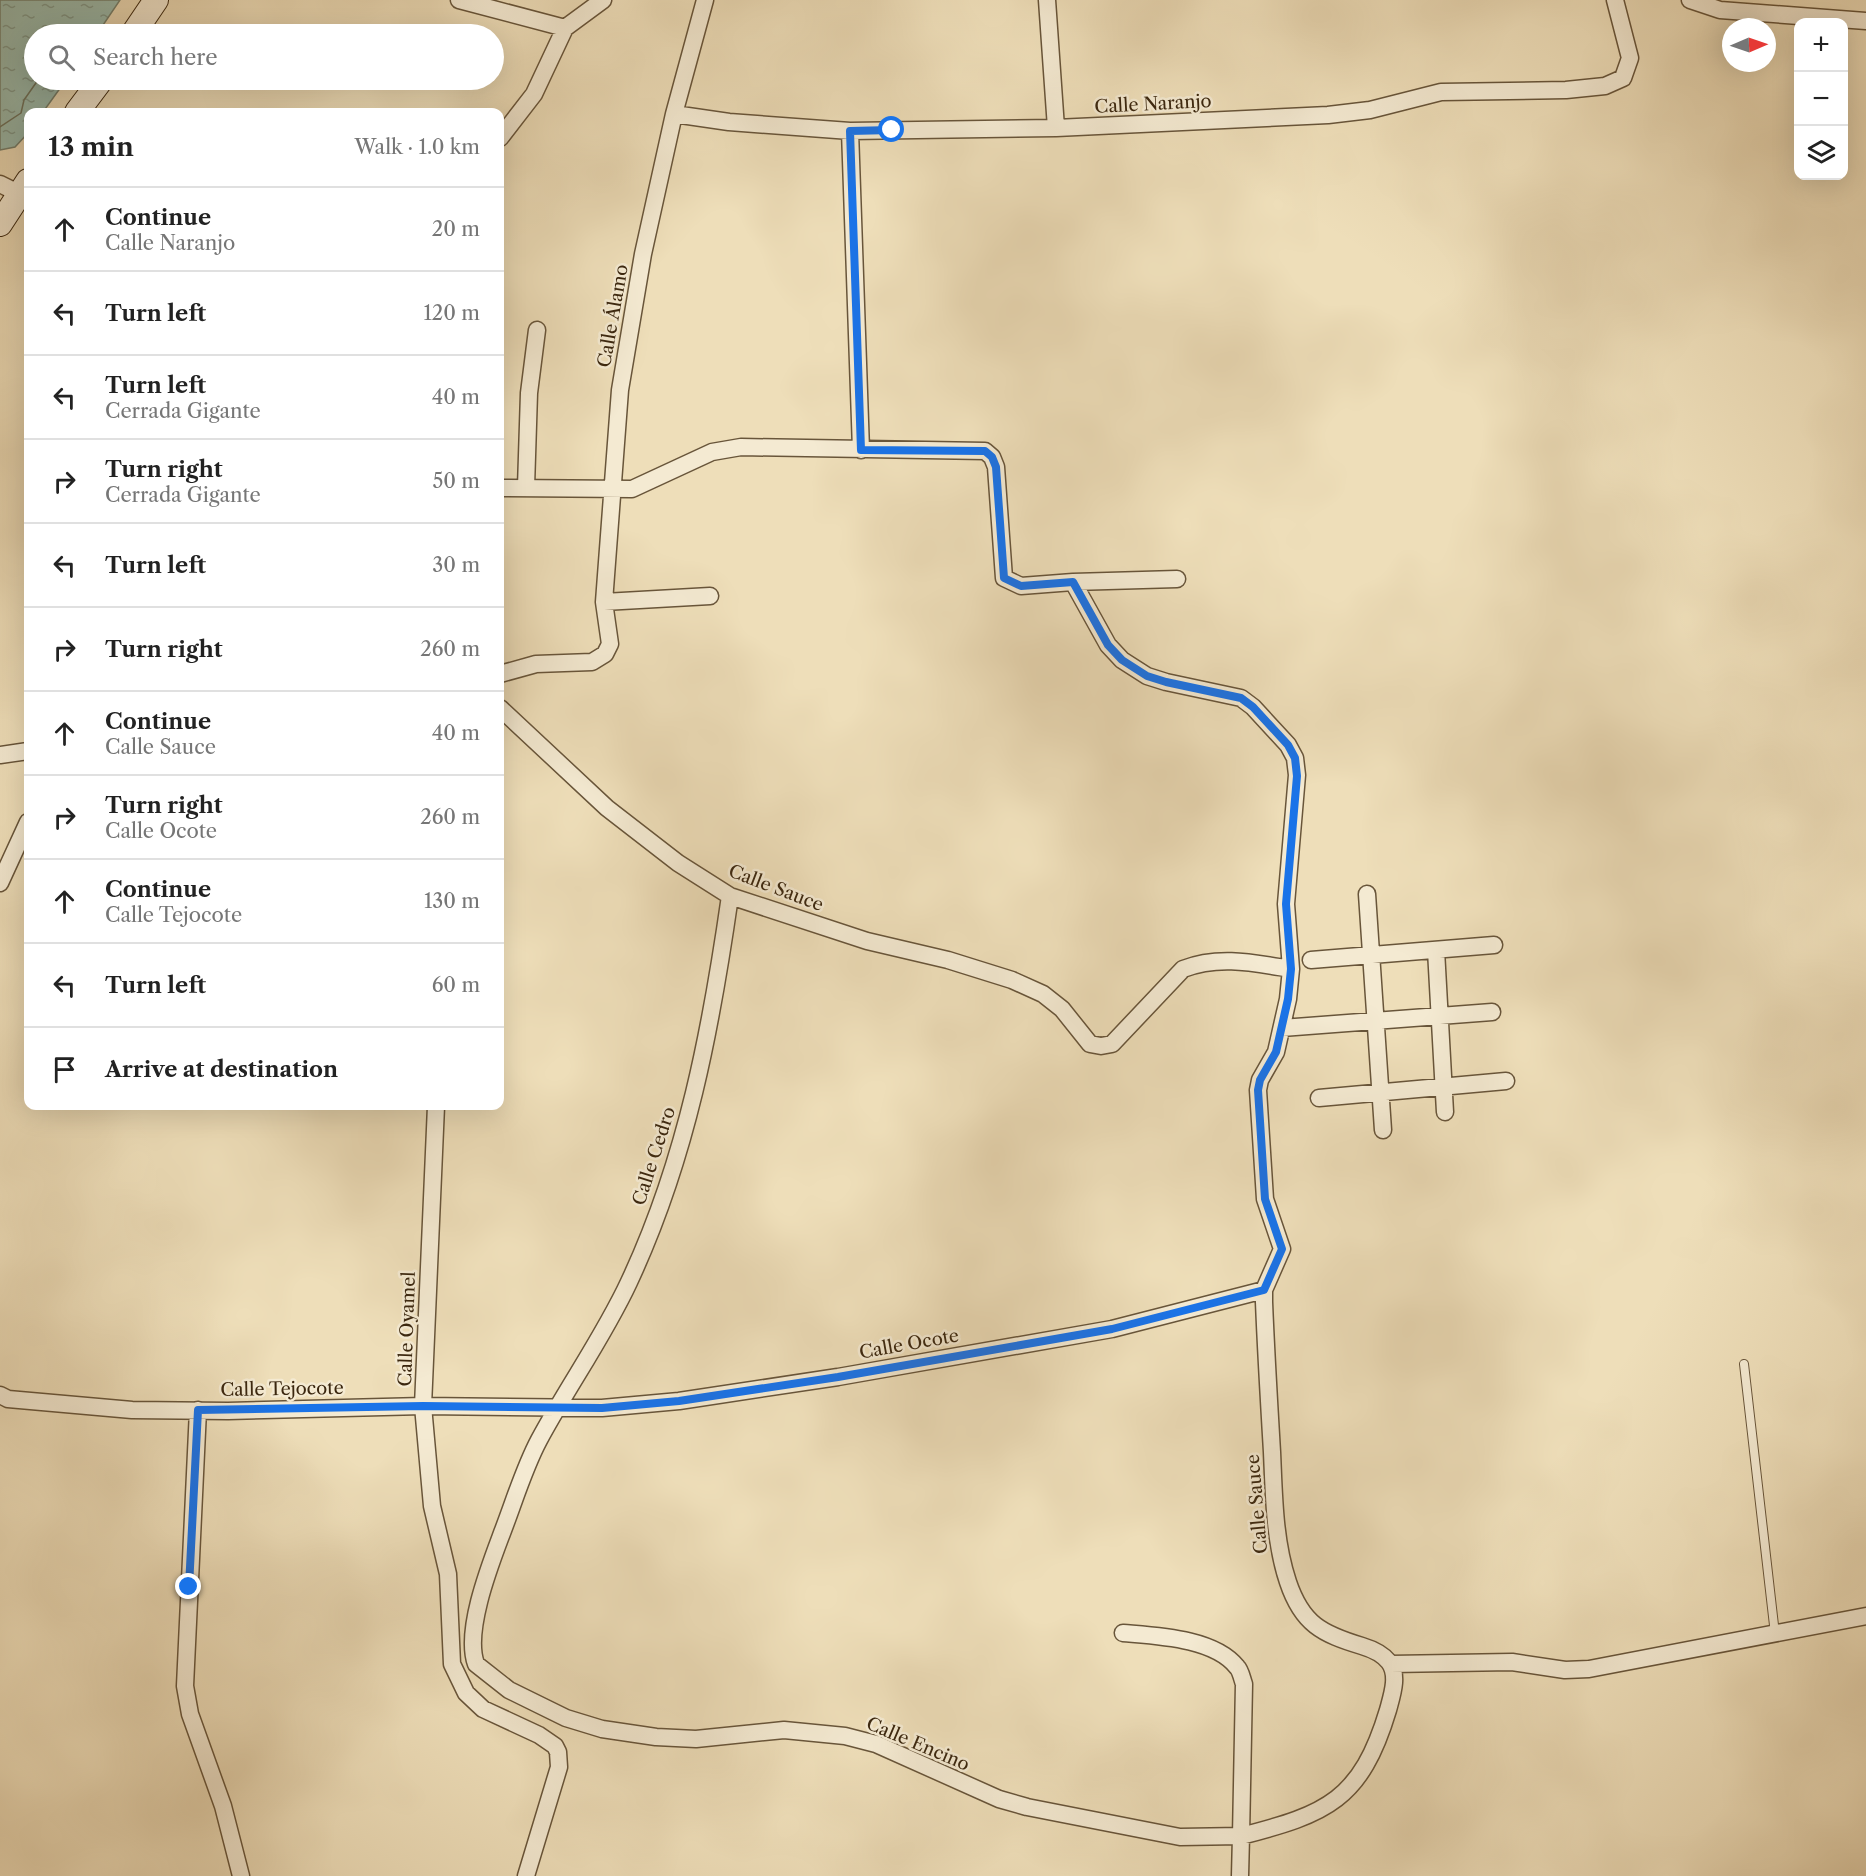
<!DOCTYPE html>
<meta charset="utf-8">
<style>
body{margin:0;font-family:"Libre Caslon Text",serif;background:#f2f2f2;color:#222}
.controls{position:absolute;right:18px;top:18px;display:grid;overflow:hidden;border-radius:12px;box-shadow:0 6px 24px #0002}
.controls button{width:54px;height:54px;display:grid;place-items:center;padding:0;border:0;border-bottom:2px solid #e0e0e0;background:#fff;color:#222;font:30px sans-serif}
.compass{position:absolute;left:1722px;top:18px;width:54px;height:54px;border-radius:50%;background:#fff;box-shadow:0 6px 24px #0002;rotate:88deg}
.stop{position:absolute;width:18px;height:18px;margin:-14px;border:4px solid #1a73e8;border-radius:50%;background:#fff}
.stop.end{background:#1a73e8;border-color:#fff;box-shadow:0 2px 6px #0008}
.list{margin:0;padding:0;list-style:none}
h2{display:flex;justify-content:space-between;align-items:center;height:78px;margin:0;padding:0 24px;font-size:26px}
h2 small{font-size:20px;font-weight:400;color:#767676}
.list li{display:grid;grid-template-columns:39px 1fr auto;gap:18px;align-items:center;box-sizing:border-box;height:84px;padding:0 24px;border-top:2px solid #e0e0e0}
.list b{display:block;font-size:22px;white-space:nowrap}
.list p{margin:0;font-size:20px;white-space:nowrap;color:#767676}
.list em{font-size:20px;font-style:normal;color:#767676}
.icon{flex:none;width:33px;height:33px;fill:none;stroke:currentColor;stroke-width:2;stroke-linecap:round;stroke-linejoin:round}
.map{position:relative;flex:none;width:1866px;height:1876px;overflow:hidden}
.search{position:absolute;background:#fff;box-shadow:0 6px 24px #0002;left:24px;top:24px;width:480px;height:66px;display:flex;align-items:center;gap:15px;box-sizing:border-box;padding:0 21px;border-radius:33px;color:#767676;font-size:22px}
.panel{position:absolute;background:#fff;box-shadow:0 6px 24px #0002;left:24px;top:108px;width:480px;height:1002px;border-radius:12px}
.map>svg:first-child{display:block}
</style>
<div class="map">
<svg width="1866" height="1876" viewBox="0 0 1866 1876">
<defs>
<pattern id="water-ripples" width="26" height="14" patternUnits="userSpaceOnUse" patternTransform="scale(1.5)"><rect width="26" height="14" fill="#99bcaf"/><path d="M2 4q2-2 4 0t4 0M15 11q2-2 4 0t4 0" fill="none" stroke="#7e998d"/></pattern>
</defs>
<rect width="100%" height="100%" fill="#eedeb9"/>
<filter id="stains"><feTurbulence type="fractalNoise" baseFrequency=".00333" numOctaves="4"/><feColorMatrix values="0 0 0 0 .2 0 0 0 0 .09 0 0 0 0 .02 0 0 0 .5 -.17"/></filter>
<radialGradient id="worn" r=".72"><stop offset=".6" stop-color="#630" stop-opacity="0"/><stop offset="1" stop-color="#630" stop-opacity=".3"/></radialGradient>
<!-- water -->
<path fill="url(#water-ripples)" stroke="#73806f" stroke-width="1.5" d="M0,0H120L97,34H34V80H66L43,112H28V133L15,147L0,150Z"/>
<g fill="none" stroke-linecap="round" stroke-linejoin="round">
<!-- shore -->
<path stroke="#6a725f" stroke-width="1.5" d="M0,127L21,113L24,100L38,80"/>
<defs>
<path id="lane" d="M1744,1364L1775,1634"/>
<path id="street" d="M459,0L565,28
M1047,0L1056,128
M1690,0L1720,10L1866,21
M674,114L729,122L850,131L1056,128L1328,115L1370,110L1441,92L1566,90L1605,86L1623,78L1630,58L1615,0
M850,131L861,450
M500,138L534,94L565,28L603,0
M0,184L20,194
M526,487L529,393L537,330
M500,488L632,489L712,452L741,447L985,451L992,457L996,467L1004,578L1021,586L1073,582L1108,645L1122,660L1147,676L1166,682L1241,698L1253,707L1288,745L1295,758L1297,775L1286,904L1291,969L1288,999L1276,1052L1260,1080L1258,1090L1265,1199L1282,1249L1264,1290V1302C1266,1352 1269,1402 1272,1452C1274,1495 1274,1540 1288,1582C1302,1624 1322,1634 1362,1646C1372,1649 1382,1653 1389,1662C1399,1675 1392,1695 1388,1710C1361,1800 1327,1814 1241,1836L1240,1876
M1073,582L1177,579
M604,602L710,596
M500,674L536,664L592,662L605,654L610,644L604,602L620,390L643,254L674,114L705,0
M500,708L607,808L678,863L730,896L867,941L948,960L1012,980L1043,994L1062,1009L1090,1044L1101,1046L1112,1044L1183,969C1219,955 1254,963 1291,969
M0,755L28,751
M0,883L28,822
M1367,894L1383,1130
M730,896C711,1029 687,1158 629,1282C604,1336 568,1386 539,1440C524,1468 514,1502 502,1533C490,1565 464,1631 476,1664L509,1690L566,1718L602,1729L656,1737L696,1739L784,1730L845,1736L876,1744L999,1799L1027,1807L1180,1837L1241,1836L1244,1684C1242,1679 1241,1671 1237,1667C1214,1638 1157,1636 1123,1633
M1436,950L1445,1112
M1311,960L1494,945
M1282,1028L1492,1012
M1319,1098L1506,1081
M436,1106L423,1406L432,1506L448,1574L452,1664L466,1693L483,1709L539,1735L555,1746L558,1752L559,1767L526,1876
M0,1395L8,1399L132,1410L228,1411L423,1406L602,1408L679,1401L838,1377L1112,1329L1264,1290
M198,1410L185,1686L190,1714L223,1806L241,1876
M1391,1664L1512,1662L1565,1670L1589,1669L1866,1616"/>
<path id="secondary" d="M133,34L156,0
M77,112L101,80
M0,224L28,181"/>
</defs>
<!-- lane casing -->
<use href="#lane" stroke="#68553a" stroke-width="10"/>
<!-- street casing -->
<use href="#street" stroke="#68553a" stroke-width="19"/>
<!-- secondary casing -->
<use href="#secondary" stroke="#3b270f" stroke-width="26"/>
<!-- lane -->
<use href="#lane" stroke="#f4ead2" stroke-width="8"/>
<!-- street -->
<use href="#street" stroke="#f4ead2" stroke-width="16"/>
<!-- secondary -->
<use href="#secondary" stroke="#f4ead2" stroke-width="24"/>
</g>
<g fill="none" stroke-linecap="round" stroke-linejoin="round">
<!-- route -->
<path stroke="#1a73e8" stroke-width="8" d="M189,1587L198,1410L423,1406L602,1408L679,1401L838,1377L1112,1329L1264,1290L1282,1249L1265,1199L1258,1090L1260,1080L1276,1052L1288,999L1291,969L1286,904L1297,776L1295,758L1288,745L1253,707L1241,698L1166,682L1147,676L1122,660L1108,645L1073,582L1021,586L1004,578L996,467L992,457L985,451L861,450L850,131L892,130"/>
</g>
<g text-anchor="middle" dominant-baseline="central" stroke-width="5" stroke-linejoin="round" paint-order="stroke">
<!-- street labels -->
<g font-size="18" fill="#3b270f" stroke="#f4ead2">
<text transform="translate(1153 104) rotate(-3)">Calle Naranjo</text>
<text transform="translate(613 316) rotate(-80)">Calle Álamo</text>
<text transform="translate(776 888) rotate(21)">Calle Sauce</text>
<text transform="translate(654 1156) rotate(-72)">Calle Cedro</text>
<text transform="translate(407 1329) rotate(-88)">Calle Oyamel</text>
<text transform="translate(909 1344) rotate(-10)">Calle Ocote</text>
<text transform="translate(282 1389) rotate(-1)">Calle Tejocote</text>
<text transform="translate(1257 1504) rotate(-95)">Calle Sauce</text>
<text transform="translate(918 1744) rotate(23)">Calle Encino</text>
</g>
</g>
<rect width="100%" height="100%" filter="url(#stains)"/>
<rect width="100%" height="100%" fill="url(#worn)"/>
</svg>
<div class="controls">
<button>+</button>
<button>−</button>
<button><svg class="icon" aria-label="layers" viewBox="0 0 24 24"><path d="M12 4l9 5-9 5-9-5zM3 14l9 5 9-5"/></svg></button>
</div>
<svg class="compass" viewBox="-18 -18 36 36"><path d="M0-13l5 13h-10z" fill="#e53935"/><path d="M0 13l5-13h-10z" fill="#767676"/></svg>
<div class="stop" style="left:892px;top:130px"></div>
<div class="stop end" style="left:189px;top:1587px"></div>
<div class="search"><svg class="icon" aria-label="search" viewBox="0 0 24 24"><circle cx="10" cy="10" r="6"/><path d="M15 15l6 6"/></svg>Search here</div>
<section class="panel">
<h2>13 min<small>Walk · 1.0 km</small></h2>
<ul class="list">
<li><svg class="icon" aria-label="ahead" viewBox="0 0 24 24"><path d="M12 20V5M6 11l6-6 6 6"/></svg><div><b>Continue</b><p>Calle Naranjo</p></div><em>20 m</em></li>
<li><svg class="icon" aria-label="left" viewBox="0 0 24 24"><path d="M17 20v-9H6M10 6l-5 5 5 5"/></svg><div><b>Turn left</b></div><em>120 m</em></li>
<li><svg class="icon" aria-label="left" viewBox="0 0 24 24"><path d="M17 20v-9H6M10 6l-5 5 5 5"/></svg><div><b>Turn left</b><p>Cerrada Gigante</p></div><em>40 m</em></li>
<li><svg class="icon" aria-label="right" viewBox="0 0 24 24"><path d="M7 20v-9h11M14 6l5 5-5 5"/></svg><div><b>Turn right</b><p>Cerrada Gigante</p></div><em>50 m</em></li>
<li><svg class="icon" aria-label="left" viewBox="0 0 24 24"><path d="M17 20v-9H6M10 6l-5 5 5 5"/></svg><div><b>Turn left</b></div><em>30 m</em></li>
<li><svg class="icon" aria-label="right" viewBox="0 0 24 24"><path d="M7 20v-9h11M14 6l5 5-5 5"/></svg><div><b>Turn right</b></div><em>260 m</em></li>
<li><svg class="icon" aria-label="ahead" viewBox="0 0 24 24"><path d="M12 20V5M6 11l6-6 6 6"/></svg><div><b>Continue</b><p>Calle Sauce</p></div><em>40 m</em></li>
<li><svg class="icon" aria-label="right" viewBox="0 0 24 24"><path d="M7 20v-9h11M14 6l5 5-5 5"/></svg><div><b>Turn right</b><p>Calle Ocote</p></div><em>260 m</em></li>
<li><svg class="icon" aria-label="ahead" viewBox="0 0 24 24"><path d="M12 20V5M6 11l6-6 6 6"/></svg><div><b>Continue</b><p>Calle Tejocote</p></div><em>130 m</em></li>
<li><svg class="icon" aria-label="left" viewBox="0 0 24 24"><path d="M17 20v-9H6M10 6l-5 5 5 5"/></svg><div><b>Turn left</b></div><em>60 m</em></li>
<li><svg class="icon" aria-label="arrive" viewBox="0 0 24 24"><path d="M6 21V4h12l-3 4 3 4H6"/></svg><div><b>Arrive at destination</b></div></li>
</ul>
</section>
</div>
